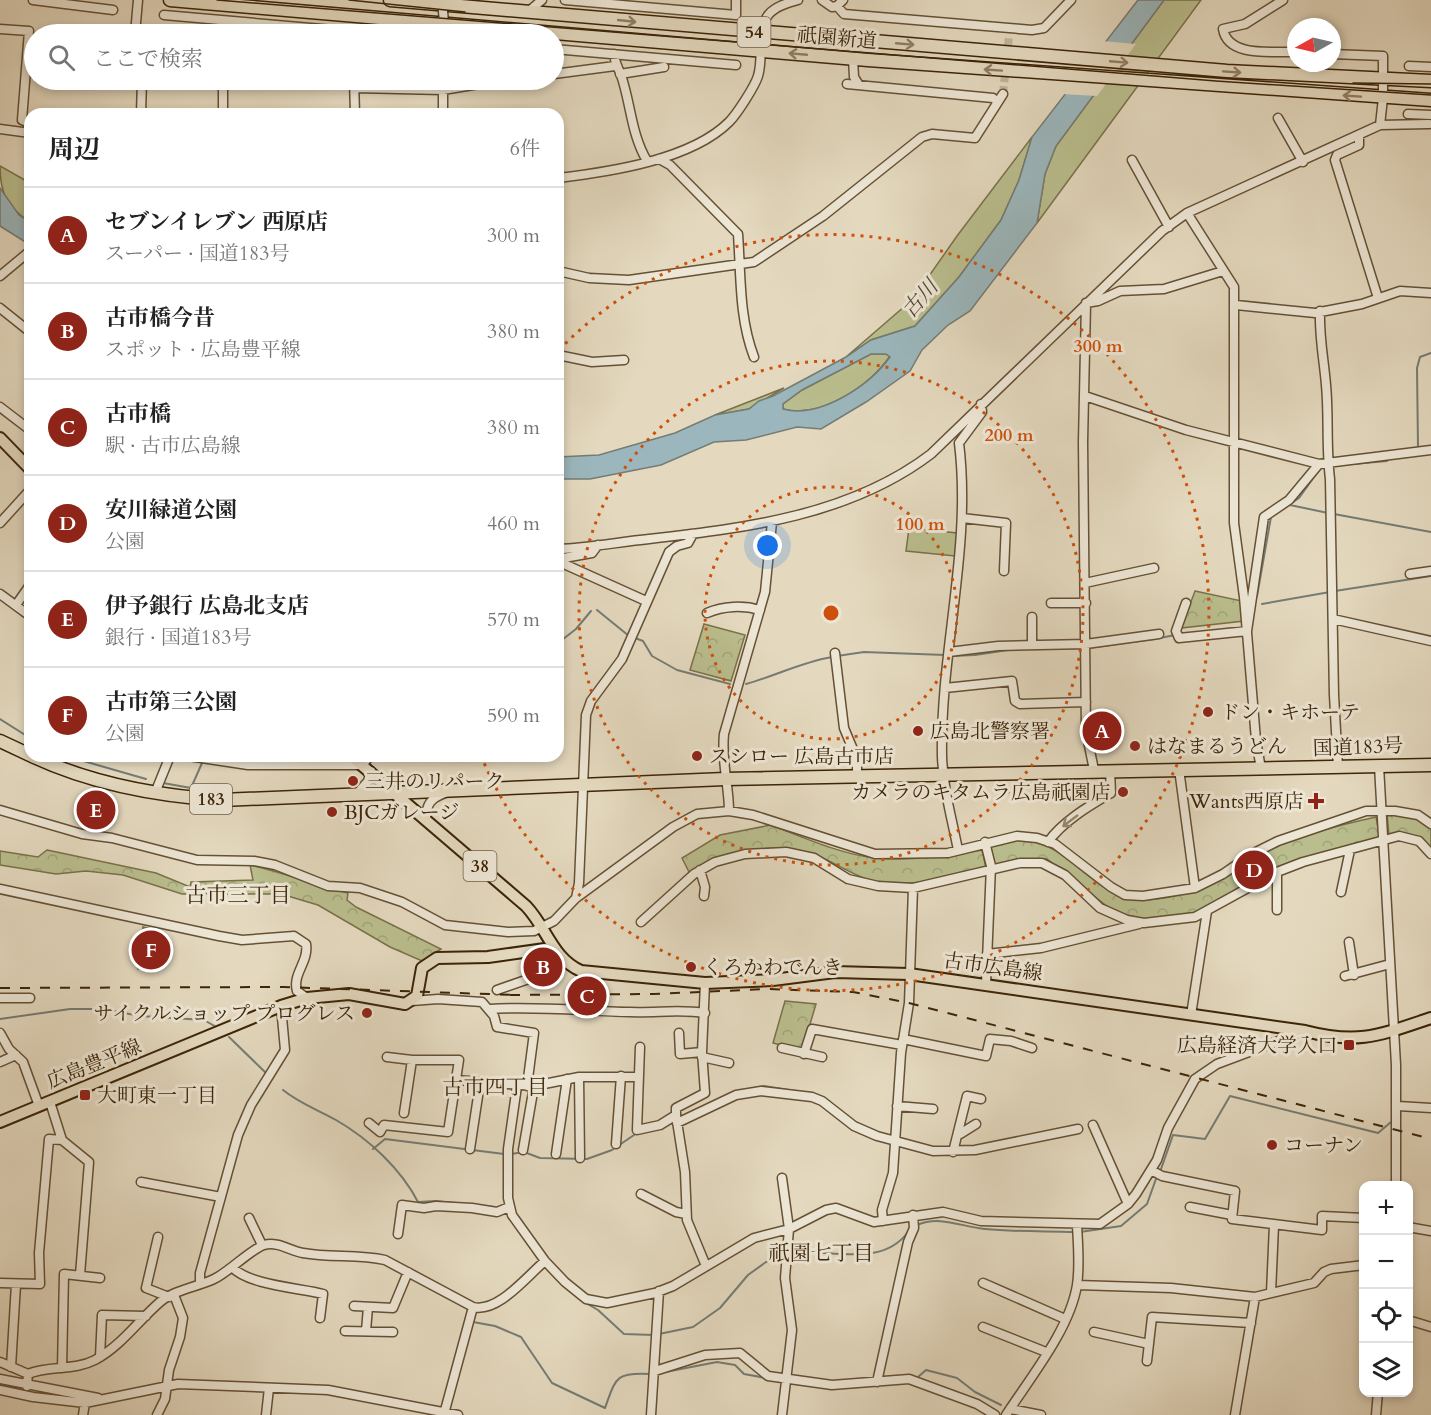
<!DOCTYPE html>
<html lang="ja">
<meta charset="utf-8">
<style>
body{margin:0;font-family:Cardo,"Noto Serif JP",serif;background:#f6f6f6;color:#222}
.controls{position:absolute;right:18px;bottom:18px;display:grid;overflow:hidden;border-radius:12px;box-shadow:0 3px 9px #0003}
.controls button{width:54px;height:54px;display:grid;place-items:center;padding:0;border:0;border-bottom:2px solid #e0e0e0;background:#fff;color:#222;font:30px sans-serif}
.compass{position:absolute;left:1287px;top:18px;width:54px;height:54px;border-radius:50%;background:#fff;box-shadow:0 3px 9px #0003;rotate:262deg}
.you{position:absolute;left:768px;top:546px;width:21px;height:21px;margin:-15px;border:4px solid #fff;border-radius:50%;background:#1a73e8;box-shadow:0 0 0 9px #1a73e833}
.badge{display:grid;place-items:center;width:39px;height:39px;border-radius:50%;background:#8f2418;color:#fff;font-size:20px;font-weight:700}
.pin{position:absolute;translate:-50% -50%;border:3px solid #fff;box-shadow:0 2px 6px #0006}
.list{margin:0;padding:0;list-style:none}
h2{display:flex;justify-content:space-between;align-items:center;height:78px;margin:0;padding:0 24px;font-size:26px}
h2 small{font-size:20px;font-weight:400;color:#767676}
.list li{display:grid;grid-template-columns:39px 1fr auto;gap:18px;align-items:center;box-sizing:border-box;height:96px;padding:0 24px;border-top:2px solid #e0e0e0}
.list b{display:block;font-size:22px;white-space:nowrap}
.list p{margin:0;font-size:20px;white-space:nowrap;color:#767676}
.list em{font-size:20px;font-style:normal;color:#767676}
.icon{flex:none;width:33px;height:33px;fill:none;stroke:currentColor;stroke-width:2;stroke-linecap:round;stroke-linejoin:round}
.map{position:relative;flex:none;width:1431px;height:1415px;overflow:hidden}
.search{position:absolute;background:#fff;box-shadow:0 3px 9px #0003;left:24px;top:24px;width:540px;height:66px;display:flex;align-items:center;gap:15px;box-sizing:border-box;padding:0 21px;border-radius:33px;color:#767676;font-size:22px}
.panel{position:absolute;background:#fff;box-shadow:0 3px 9px #0003;left:24px;top:108px;width:540px;height:654px;border-radius:18px}
.map>svg:first-child{display:block}
</style>
<div class="map">
<svg width="1431" height="1415" viewBox="0 0 1431 1415">
<defs>
<pattern id="park-crowns" width="20" height="18" patternUnits="userSpaceOnUse" patternTransform="scale(1.5)"><rect width="20" height="18" fill="#babe8e"/><path d="M2 6a3 3 0 1 1 6 0M12 15a3 3 0 1 1 6 0" fill="none" stroke="#a1a379"/></pattern>
</defs>
<rect width="100%" height="100%" fill="#e4d9bf"/>
<filter id="stains"><feTurbulence type="fractalNoise" baseFrequency=".00333" numOctaves="4"/><feColorMatrix values="0 0 0 0 .2 0 0 0 0 .09 0 0 0 0 .02 0 0 0 .5 -.17"/></filter>
<radialGradient id="worn" r=".72"><stop offset=".6" stop-color="#630" stop-opacity="0"/><stop offset="1" stop-color="#630" stop-opacity=".3"/></radialGradient>
<!-- grass -->
<path fill="#babe8e" stroke="#7a714a" stroke-width="1.5" d="M1164,0H1201L1037,223L1045,174L1056,146Z
M1032,137L1019,180L1001,220L959,277L915,326L871,340L846,357L913,299L957,236Z
M0,166L30,183V222C7,207 0,193 0,166Z
M871,354H886L890,356C869,386 822,419 783,409V404L802,390Z
M784,388L749,409L715,415Z
M909,528L957,533L955,556L906,551Z"/>
<!-- park -->
<path fill="url(#park-crowns)" stroke="#7a714a" stroke-width="1.5" d="M1195,591L1242,601L1244,621L1181,628Z
M704,624L745,635L731,681L690,670Z
M1387,813L1418,819L1431,829V849C1417,836 1407,831 1389,836Z
M1376,817L1380,838L1293,861L1256,876L1206,909L1182,916L1142,919L1113,911L1047,859H1030L995,866L990,845C999,843 1011,838 1021,839C1071,842 1096,902 1143,900C1205,898 1228,868 1280,845C1311,832 1344,824 1376,817Z
M771,825C802,837 843,855 876,858C912,861 947,856 982,850L986,868C951,875 912,889 876,882C854,877 835,862 813,854C771,840 726,852 690,874L682,858L720,835Z
M47,850L156,873L190,887L191,882L253,880L250,865C283,872 314,885 348,893L347,900L356,907L441,949L422,961L390,947L318,905L281,894H182L123,875L86,871L56,874L0,865V851L38,857Z
M143,927L164,933L158,967L138,969Z
M785,1001L816,1004L802,1051L773,1043Z"/>
<!-- water -->
<path fill="#9bb7bd" stroke="#757c74" stroke-width="1.5" fill-rule="evenodd" d="M1138,0H1164L1056,146L1045,174L1037,223L970,311L948,325L922,350L910,371L866,402L821,429L797,427L746,440L714,442L661,465L590,479H558V457L599,455L675,433L715,415L749,409L759,401L773,396L846,357L871,340L915,326L959,277L1001,220L1019,180L1032,137ZM871,354H886L890,357C870,385 820,419 783,409V404L802,390Z
M0,188L19,215L30,222V245L0,226Z"/>
<!-- pier -->
<path fill="#e4d9bf" d="M1102,41L1136,44L1097,96L1062,94Z"/>
<g fill="none" stroke-linecap="round" stroke-linejoin="round">
<!-- stream -->
<path stroke="#757c74" stroke-width="2" d="M1418,447L1417,368L1420,357L1431,353
M1353,464L1387,461
M1290,505L1328,513
M1283,509L1299,498L1319,470
M1334,514L1431,532
M1335,591L1431,576
M1257,596L1271,517
M1262,604L1330,592
M597,610L629,636
M1228,629L1243,627
M635,638L643,641L652,656L677,670L730,684
M1160,638L1175,635
M558,643L576,629L591,611
M1088,648L1154,639
M1025,649L1083,648
M837,656L864,652L945,655
M951,656L975,655L1008,650
M746,684C775,676 802,662 832,657
M0,719L30,738
M66,756L146,779
M223,756L281,760L292,756
M163,783L191,788L202,763
M0,1019L70,1009H103L140,1016L204,1020L218,1028
M229,1037L265,1072
M283,1090C299,1103 318,1110 336,1120C369,1139 401,1169 418,1202L436,1201L494,1207
M740,1091L764,1086L814,1094
M373,1149L385,1139L504,1154
M511,1154L524,1152L540,1158L587,1159L612,1150L634,1135
M936,1155L964,1154
M1160,1172L1173,1135L1205,1139L1230,1096L1378,1133L1391,1122
M917,1225C940,1215 962,1227 985,1229C1015,1232 1045,1231 1074,1232
M1080,1232L1121,1226L1147,1204L1157,1176
M790,1253C828,1248 881,1269 908,1232
M547,1268L573,1293
M584,1302L598,1310L624,1334L654,1335
M473,1322L495,1326L521,1337L552,1383L605,1408C616,1378 615,1372 650,1374
M659,1334L693,1327L720,1308L748,1275L766,1262L784,1254
M655,1374L717,1362L735,1365L744,1374L766,1378
M918,1377L926,1370L957,1378L975,1392L1001,1405
M789,1383L819,1387"/>
<!-- minor-tunnel -->
<path stroke="#c2b59a" stroke-width="8" stroke-dasharray="8 4" stroke-linecap="butt" d="M1003,94L1009,36"/>
<defs>
<path id="minor" d="M33,0L113,10
M442,0L445,34
M565,0L736,15V0
M822,0L832,7L837,6L843,0
M1283,0L1245,24L1223,29C1228,58 1273,51 1296,52
M837,6L844,14L1032,30L1044,28L1071,0
M529,11L542,0
M164,15L379,34
M0,29L29,31L22,120L30,123
M135,34L138,0
M554,49L736,65
M614,54C615,64 618,67 621,75C631,104 631,134 647,161
M853,59L854,77L859,85
M1409,66L1431,67
M554,74L615,66
M620,74L664,67
M354,80L355,114
M443,80V114
M847,84L993,98L998,102
M355,88L443,90L503,80
M141,114L142,80
M223,114V81L246,80
M1408,114L1431,115
M1278,118L1303,162
M1380,125L1429,124
M0,129L30,133
M1359,137V145L1337,155L1335,160L1378,298
M659,159L670,165L738,234C741,276 739,318 754,357
M1132,160L1169,227
M558,178C609,172 691,160 729,122C737,114 755,86 758,76C764,58 756,29 769,14C776,6 788,3 798,0
M1187,213L1234,287V523L1244,597L1256,740L1261,769
M558,271L589,278L629,280L754,262L823,216L922,137L932,134L975,138L1003,94
M0,276L30,251
M1236,305L1315,313L1362,304L1400,291L1431,293
M0,308L30,332
M1320,311C1319,337 1324,360 1326,385C1329,417 1326,447 1330,479L1334,695L1338,767
M558,355L592,362L624,360
M1085,396L1186,430L1319,464L1431,450
M0,407L30,430
M962,518L1006,523L1004,571
M0,523L30,490
M558,549C588,548 619,542 649,539C747,528 851,515 931,454L1162,231L1187,213L1380,125L1383,98V56L1332,54
M558,559L592,553L598,545
M560,559L564,564L646,601
M1410,574L1431,571
M1085,583L1154,568
M0,594L30,616
M1051,603H1086
M1186,603L1176,631L1179,638L1247,631L1264,517L1289,500L1319,464
M16,605L30,585
M707,613C723,606 743,605 760,610
M1032,617V645
M1333,619L1431,641
M949,652L998,646L1086,644L1159,634
M835,653L844,728L857,759V776
M945,688L1012,681L1015,701L1020,704L1086,702
M188,756L248,765H362L370,756
M1379,766L1396,1065V1186
M1179,769L1195,888
M1094,770L1086,731L1083,442L1086,303L1098,301L1120,291L1164,289L1223,271
M155,793L170,756
M355,796L368,781L371,771
M0,810L82,834L112,838L197,860L254,861L275,865L328,886L360,888L402,902L445,925L508,932L534,931L554,921L576,898L673,827L697,814L729,811L753,815L875,854L948,853L1017,836L1037,838L1055,844L1111,887L1125,895L1143,896L1195,888L1223,874L1252,854L1278,841L1366,811H1395L1418,815L1431,824
M729,811C729,785 721,761 724,734L765,592L772,522
M426,819C426,804 431,798 445,793
M985,842L991,866L986,984
M1048,842C1063,821 1089,806 1111,793L1110,770
M958,850C952,819 943,788 942,756C940,651 972,548 959,443L982,412L981,404
M700,870L705,887L704,896
M0,889L219,936L242,940L294,936L306,944C309,962 292,974 297,991L307,998
M1341,892L1350,850
M576,898L579,883L586,715L591,701L622,659L669,552L677,546L688,543L693,534
M1277,910V872
M641,922L694,874L715,862L745,854L786,852L814,858L848,879L878,886L913,888L1020,863H1042L1065,875L1100,908L1127,920L1144,923L1195,917L1277,872L1303,862L1399,836L1419,841L1431,854
M1349,942L1354,975
M987,954L1041,948L1139,924
M1345,976L1390,964
M497,990L537,976L530,952
M0,998H30
M412,1001L438,999L482,1002L494,1016L497,1027L534,1033L527,1086
M490,1009C537,1006 584,1011 630,1012C656,1013 680,1009 705,1013
M1191,1015L1207,911
M0,1033L9,1049L23,1062L39,1106
M679,1033L680,1054L702,1052
M903,1039L986,1056L990,1039L1011,1041L1032,1048
M640,1047L637,1130L660,1125L676,1115L685,1172L687,1220L706,1266
M782,1048L822,1057
M804,1054L812,1029L902,1045
M702,1057L729,1063
M0,1062L16,1055
M579,1077L580,1158
M456,1080L534,1086L579,1077H639
M517,1086L508,1149V1198L512,1215L545,1261L565,1282L586,1299L607,1303L655,1293L673,1286L754,1238L789,1229L826,1210L836,1208L874,1222L943,1212L981,1221L1100,1224L1128,1204L1136,1194L1157,1160L1168,1128L1195,1079L1217,1064L1305,1031
M50,1102L62,1140
M897,1106L933,1109
M1398,1106L1431,1108
M404,1113L412,1060
M676,1115V1108L705,1093L702,1052L705,983
M369,1123L380,1132L384,1125L448,1132L459,1060H412L387,1057
M677,1123L736,1095L761,1091L812,1097L822,1101L854,1126L877,1136L933,1151L975,1150L1078,1129
M1093,1125L1128,1204
M960,1134L976,1124
M616,1144L621,1076
M470,1149L480,1083
M523,1150L534,1086
M953,1152L967,1096L981,1099
M556,1154L567,1079
M1151,1170L1162,1176L1235,1191L1232,1219L1322,1230V1216L1364,1218
M782,1178L789,1229L785,1278L792,1330L782,1415
M141,1182L221,1197
M641,1194L676,1212L686,1214
M1190,1207L1232,1215
M249,1218L262,1245
M883,1221L882,1210L893,1173L901,1053L909,1003L913,888
M1408,1227L1431,1231
M398,1234L402,1205L424,1208L436,1206L472,1208L497,1212L509,1207
M158,1237L146,1288L169,1297
M232,1267C248,1285 299,1288 323,1294L320,1318
M0,1283L40,1284L39,1253L49,1139L62,1140L89,1162L80,1275
M983,1283L1065,1319
M200,1284V1273L238,1135L251,1105L285,1050L281,1006
M1077,1285L1171,1288L1255,1297L1314,1283L1324,1272L1331,1269L1364,1265
M1271,1293L1274,1225
M354,1306L393,1308L408,1272
M1408,1320L1431,1327
M983,1327L1046,1352
M345,1331L393,1332
M366,1331L368,1307
M1094,1332L1149,1344
M100,1357L102,1315L146,1316
M1147,1361L1152,1317L1251,1323
M0,1362L28,1374
M11,1367L16,1284
M62,1368L64,1274L100,1278
M655,1371L705,1355L740,1353L768,1376L832,1385L909,1379L977,1404L995,1415
M0,1379L98,1398
M877,1382L908,1242L914,1228L913,1215
M27,1386L28,1374C49,1365 74,1371 95,1360C121,1346 138,1321 160,1302C174,1290 197,1287 214,1279C229,1272 251,1249 264,1245C278,1241 290,1251 303,1253C331,1258 358,1254 385,1260L473,1307C498,1313 526,1277 545,1261
M0,1390L33,1397L85,1403L178,1384L328,1390L458,1415
M1010,1409L1041,1415
M444,1414L473,1307
M83,1415L85,1403
M157,1415L165,1399L169,1370L180,1337L183,1318L174,1295
M266,1415L269,1388
M651,1415L659,1291
M1006,1415C1030,1378 1070,1329 1077,1285C1080,1266 1078,1245 1077,1225
M1235,1415L1255,1297
M1376,1415L1378,1392"/>
<path id="major" d="M0,438L30,469
M351,756L526,906C547,928 552,958 581,971L705,983L773,980L835,972L909,974L1305,1031C1359,1045 1380,1035 1431,1018
M0,1122L281,1006L307,998L349,994L405,1004L417,996L422,968L437,958L488,957L552,948"/>
<path id="highway" d="M170,0L868,60L1431,100
M390,0L1227,71L1431,81
M0,741L30,755
M32,756C92,784 157,796 222,800L725,779L1431,765"/>
</defs>
<!-- minor casing -->
<use href="#minor" stroke="#655135" stroke-width="11"/>
<!-- major casing -->
<use href="#major" stroke="#3b2407" stroke-width="14"/>
<!-- highway casing -->
<use href="#highway" stroke="#3b2407" stroke-width="15"/>
<!-- minor -->
<use href="#minor" stroke="#ede6d5" stroke-width="8"/>
<!-- major -->
<use href="#major" stroke="#e4d9bf" stroke-width="10"/>
<!-- highway -->
<use href="#highway" stroke="#e4d9bf" stroke-width="12"/>
<!-- tram -->
<path stroke="#3b2407" stroke-width="1.5" d="M217,0L1216,81L1431,95
M349,0L465,12
M1353,83L1431,84"/>
<!-- rail -->
<path stroke="#3b2407" stroke-width="2" stroke-dasharray="10 10" stroke-linecap="butt" d="M0,988L284,987L516,995
M510,995L654,994L767,989L853,992L909,1003L1431,1139"/>
</g>
<!-- one-way arrows -->
<defs><path id="oneway-shaft" d="M-6 0H5M1.5-3L5.5 0L1.5 3" fill="none" stroke-width="1.6" stroke-linecap="round" stroke-linejoin="round" transform="scale(1.5)"/></defs>
<g stroke="#907e63">
<use href="#oneway-shaft" transform="translate(627 21) rotate(6)"/>
<use href="#oneway-shaft" transform="translate(905 44) rotate(5)"/>
<use href="#oneway-shaft" transform="translate(798 54) rotate(-175)"/>
<use href="#oneway-shaft" transform="translate(1119 62) rotate(5)"/>
<use href="#oneway-shaft" transform="translate(993 70) rotate(-176)"/>
<use href="#oneway-shaft" transform="translate(1232 72) rotate(4)"/>
<use href="#oneway-shaft" transform="translate(1352 96) rotate(-176)"/>
</g>
<use stroke="#94856e" href="#oneway-shaft" transform="translate(1070 821) rotate(143)"/>
<!-- distance rings -->
<g fill="none" stroke="#ce510b" stroke-width="3" stroke-dasharray="3 6">
<circle cx="831" cy="613" r="126"/>
<circle cx="831" cy="613" r="252"/>
<path d="M559 350A378 378 0 1 1 482 758"/>
</g>
<!-- markers -->
<g fill="#8f2418" stroke="#ede6d5" stroke-width="2">
<circle cx="1208" cy="712" r="6"/>
<circle cx="918" cy="731" r="6"/>
<circle cx="1135" cy="746" r="6"/>
<circle cx="697" cy="756" r="6"/>
<circle cx="353" cy="781" r="6"/>
<circle cx="1123" cy="792" r="6"/>
<path d="M1313 792h6v6h6v6h-6v6h-6v-6h-6v-6h6z"/>
<circle cx="332" cy="812" r="6"/>
<circle cx="691" cy="967" r="6"/>
<circle cx="367" cy="1013" r="6"/>
<rect x="1343" y="1039" width="12" height="12" rx="3"/>
<rect x="79" y="1089" width="12" height="12" rx="3"/>
<circle cx="1272" cy="1145" r="6"/>
</g>
<g text-anchor="middle" dominant-baseline="central" stroke-width="6" stroke-linejoin="round" paint-order="stroke">
<!-- shield labels -->
<g fill="#ede6d5" stroke="#705e45" stroke-width="1.5">
<rect x="737.5" y="17" width="33" height="30" rx="4.5"/>
<rect x="190" y="784" width="42" height="30" rx="4.5"/>
<rect x="463.5" y="851" width="33" height="30" rx="4.5"/>
</g>
<g font-size="18" font-weight="bold" fill="#3b2407">
<text x="754" y="32">54</text>
<text x="211" y="799">183</text>
<text x="480" y="866">38</text>
</g>
<!-- street labels -->
<g font-size="20" fill="#3b2407" stroke="#ede6d5">
<text transform="translate(837 38) rotate(5)">祇園新道</text>
<text transform="translate(1358 747) rotate(-2)">国道183号</text>
<text transform="translate(993 967) rotate(8)">古市広島線</text>
<text transform="translate(94 1064) rotate(-22)">広島豊平線</text>
</g>
<!-- poi labels -->
<g font-size="20" fill="#3b2407" stroke="#ede6d5" text-anchor="start">
<text x="1220" y="712">ドン・キホーテ</text>
<text x="930" y="731">広島北警察署</text>
<text x="1147" y="746">はなまるうどん</text>
<text x="709" y="756">スシロー 広島古市店</text>
<text x="365" y="781">三井のリパーク</text>
<text x="1111" y="792" text-anchor="end">カメラのキタムラ広島祇園店</text>
<text x="1304" y="801" text-anchor="end">Wants西原店</text>
<text x="344" y="812">BJCガレージ</text>
<text x="703" y="967">くろかわでんき</text>
<text x="355" y="1013" text-anchor="end">サイクルショップ プログレス</text>
<text x="1337" y="1045" text-anchor="end">広島経済大学入口</text>
<text x="97" y="1095">大町東一丁目</text>
<text x="1284" y="1145">コーナン</text>
</g>
<!-- water labels -->
<g font-size="21" font-style="italic" fill="#534934" stroke="#ede6d5">
<text transform="translate(920 299) rotate(-49)">古川</text>
</g>
<!-- neighbourhood labels -->
<g font-size="21" fill="#3b2407" stroke="#ede6d5">
<text x="238" y="895">古市三丁目</text>
<text x="495" y="1087">古市四丁目</text>
<text x="821" y="1253">祇園七丁目</text>
</g>
</g>
<circle cx="831" cy="613" r="9" fill="#ce510b" stroke="#ede6d5" stroke-width="3"/>
<g font-size="18" text-anchor="middle" font-weight="bold" fill="#ce510b" stroke="#ede6d5" stroke-width="6" stroke-linejoin="round" paint-order="stroke">
<text x="1098" y="352">300 m</text>
<text x="1009" y="441">200 m</text>
<text x="920" y="530">100 m</text>
</g>
<rect width="100%" height="100%" filter="url(#stains)"/>
<rect width="100%" height="100%" fill="url(#worn)"/>
</svg>
<div class="controls">
<button>+</button>
<button>−</button>
<button><svg class="icon" aria-label="locate" viewBox="0 0 24 24"><circle cx="12" cy="12" r="6"/><path d="M12 2v4M12 18v4M2 12h4M18 12h4"/></svg></button>
<button><svg class="icon" aria-label="layers" viewBox="0 0 24 24"><path d="M12 4l9 5-9 5-9-5zM3 14l9 5 9-5"/></svg></button>
</div>
<svg class="compass" viewBox="-18 -18 36 36"><path d="M0-13l5 13h-10z" fill="#e53935"/><path d="M0 13l5-13h-10z" fill="#767676"/></svg>
<div class="you"></div>
<div class="pin badge" style="left:1102px;top:731px">A</div>
<div class="pin badge" style="left:543px;top:967px">B</div>
<div class="pin badge" style="left:587px;top:996px">C</div>
<div class="pin badge" style="left:1254px;top:870px">D</div>
<div class="pin badge" style="left:96px;top:810px">E</div>
<div class="pin badge" style="left:151px;top:950px">F</div>
<div class="search"><svg class="icon" aria-label="search" viewBox="0 0 24 24"><circle cx="10" cy="10" r="6"/><path d="M15 15l6 6"/></svg>ここで検索</div>
<section class="panel">
<h2>周辺<small>6件</small></h2>
<ul class="list">
<li><span class="badge">A</span><div><b>セブンイレブン 西原店</b><p>スーパー · 国道183号</p></div><em>300 m</em></li>
<li><span class="badge">B</span><div><b>古市橋今昔</b><p>スポット · 広島豊平線</p></div><em>380 m</em></li>
<li><span class="badge">C</span><div><b>古市橋</b><p>駅 · 古市広島線</p></div><em>380 m</em></li>
<li><span class="badge">D</span><div><b>安川緑道公園</b><p>公園</p></div><em>460 m</em></li>
<li><span class="badge">E</span><div><b>伊予銀行 広島北支店</b><p>銀行 · 国道183号</p></div><em>570 m</em></li>
<li><span class="badge">F</span><div><b>古市第三公園</b><p>公園</p></div><em>590 m</em></li>
</ul>
</section>
</div>
